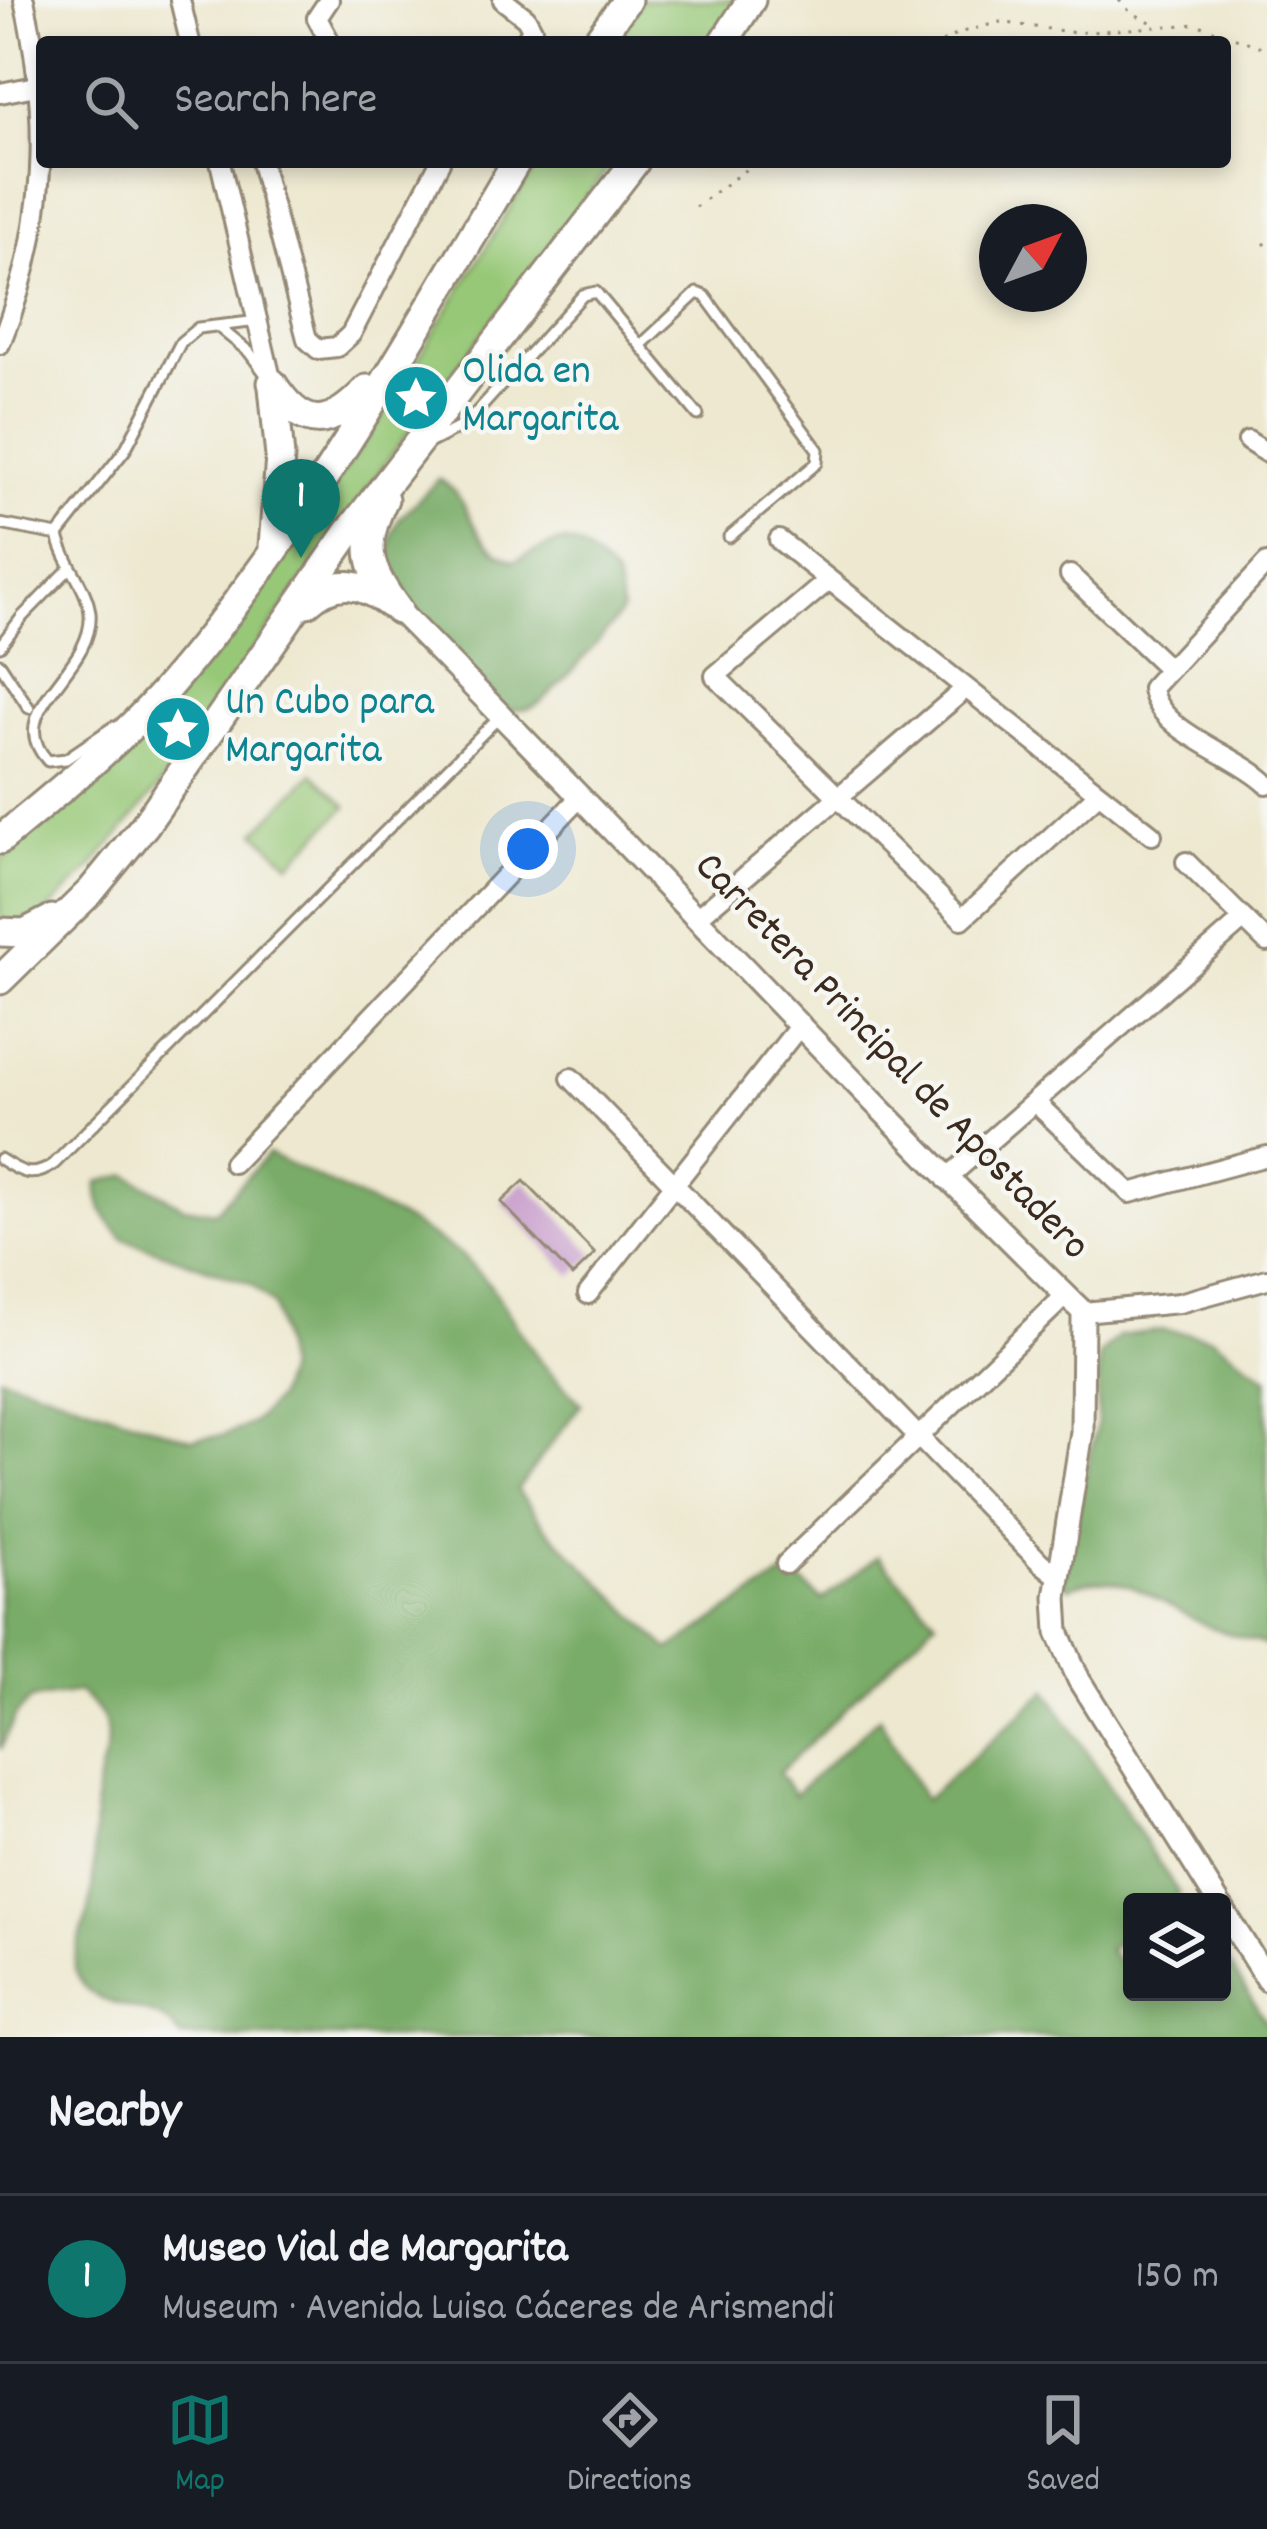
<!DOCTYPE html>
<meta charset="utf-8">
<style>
body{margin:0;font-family:Dekko,sans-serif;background:#20242c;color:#f1f3f6}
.controls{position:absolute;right:36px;bottom:36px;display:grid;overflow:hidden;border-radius:12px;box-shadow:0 6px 18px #0003}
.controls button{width:108px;height:108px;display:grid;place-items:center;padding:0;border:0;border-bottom:3px solid #363941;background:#171b24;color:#f1f3f6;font:60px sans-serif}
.compass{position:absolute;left:979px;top:204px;width:108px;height:108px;border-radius:50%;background:#171b24;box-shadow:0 6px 18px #0003;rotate:49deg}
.you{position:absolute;left:528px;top:849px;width:42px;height:42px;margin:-30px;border:9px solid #fff;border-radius:50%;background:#1a73e8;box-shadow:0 0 0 18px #1a73e833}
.badge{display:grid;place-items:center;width:78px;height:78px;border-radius:50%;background:#0f766e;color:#fff;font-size:39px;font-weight:700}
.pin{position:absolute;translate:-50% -99px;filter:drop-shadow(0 3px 6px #0008)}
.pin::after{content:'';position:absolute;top:63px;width:42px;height:36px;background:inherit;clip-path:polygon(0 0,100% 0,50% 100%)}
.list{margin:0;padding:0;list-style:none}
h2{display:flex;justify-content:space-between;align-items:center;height:156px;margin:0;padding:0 48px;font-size:51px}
h2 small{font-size:39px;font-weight:400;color:#9ea1a6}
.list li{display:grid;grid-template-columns:78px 1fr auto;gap:36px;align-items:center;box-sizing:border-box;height:168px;padding:0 48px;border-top:3px solid #363941}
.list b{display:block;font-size:45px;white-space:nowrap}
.list p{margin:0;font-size:39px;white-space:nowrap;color:#9ea1a6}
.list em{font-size:39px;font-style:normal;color:#9ea1a6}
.icon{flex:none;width:66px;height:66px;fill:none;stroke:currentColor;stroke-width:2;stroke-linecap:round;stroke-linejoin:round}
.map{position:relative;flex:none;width:1267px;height:2037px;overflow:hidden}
.search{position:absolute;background:#171b24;box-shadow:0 6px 18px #0003;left:36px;right:36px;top:36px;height:132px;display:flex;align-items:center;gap:30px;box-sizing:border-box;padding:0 42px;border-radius:12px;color:#9ea1a6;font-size:45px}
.sheet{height:324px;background:#171b24}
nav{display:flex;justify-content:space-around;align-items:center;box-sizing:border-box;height:168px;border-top:3px solid #363941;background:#171b24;font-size:33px;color:#9ea1a6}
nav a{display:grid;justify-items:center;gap:6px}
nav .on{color:#0f766e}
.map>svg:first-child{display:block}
</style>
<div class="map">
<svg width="1267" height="2037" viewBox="0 0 1267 2037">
<rect width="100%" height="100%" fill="#f6f6f2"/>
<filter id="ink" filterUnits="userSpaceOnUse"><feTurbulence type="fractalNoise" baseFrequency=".00833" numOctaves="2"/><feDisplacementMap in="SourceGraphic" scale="24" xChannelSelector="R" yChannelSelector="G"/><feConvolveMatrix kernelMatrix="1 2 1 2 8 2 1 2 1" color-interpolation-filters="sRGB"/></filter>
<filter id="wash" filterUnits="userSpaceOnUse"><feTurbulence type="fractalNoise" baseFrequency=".004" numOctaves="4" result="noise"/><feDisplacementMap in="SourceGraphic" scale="48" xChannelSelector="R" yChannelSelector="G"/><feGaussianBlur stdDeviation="2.7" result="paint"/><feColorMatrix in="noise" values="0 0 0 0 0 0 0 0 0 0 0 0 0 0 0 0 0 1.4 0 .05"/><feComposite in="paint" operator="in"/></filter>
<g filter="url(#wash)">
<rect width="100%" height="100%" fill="#ede8cf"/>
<!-- green -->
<path fill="#97c877" stroke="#69794a" stroke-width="3" d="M641,0H741L714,42H606Z
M538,162H613L395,450L157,789L92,867L42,916L0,924V860L64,804L298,535L382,417Z
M313,773L347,806L290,864L256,832Z"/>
<!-- forest -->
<path fill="#79ac68" stroke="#5a6b43" stroke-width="3" d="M439,479C477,501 463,540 514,561C569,536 568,531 616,578L622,611C610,629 547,703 531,708C522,711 511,710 502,709L398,594L388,565L392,534L399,519Z
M268,1154L409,1222L460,1254L490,1285L540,1361L581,1404L517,1490L546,1528L669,1650L790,1571L822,1600L878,1556L936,1620L779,1773L794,1795L879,1717L925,1800L1047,1690L1179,1894L1169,1902H1132V1931L1108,1950L1132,1978V1992H1222V1953L1267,2024V2037H180C158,1996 95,2020 76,1972C71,1959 85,1926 89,1910C98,1867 91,1825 98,1782C101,1762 110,1748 106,1728C102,1712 91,1702 78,1692L31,1699L16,1715L0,1750V1376L190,1439L222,1436L240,1429L254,1422L276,1399L286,1370L274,1306L251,1284L124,1239C107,1222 96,1206 98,1182L128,1175L184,1207L215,1212Z
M1163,1330L1211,1337L1267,1378V1646C1249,1638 1230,1635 1212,1628C1166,1609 1120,1563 1069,1588L1062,1580L1097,1424L1099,1356L1119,1336Z"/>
<g id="blocks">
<!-- building -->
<path fill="#caa2ce" d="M524,1181L595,1254L572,1276L501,1202Z"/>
</g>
</g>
<g filter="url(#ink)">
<use href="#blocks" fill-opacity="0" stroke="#948976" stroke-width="3"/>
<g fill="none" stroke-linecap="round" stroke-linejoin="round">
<defs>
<path id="service" d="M217,326L249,352L264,372
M641,345L697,293L705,296L818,450L817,463L729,537
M429,443L466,424L583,295L596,292L698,415
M0,524L58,535L125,450L181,342L198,328L259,321
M58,535C63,562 87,586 90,613C95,671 0,710 48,761L66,759L113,727
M0,646L22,617L70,568
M0,664L29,708
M0,1159C20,1172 33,1180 54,1164L501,715"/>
<path id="minor" d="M180,0L190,42
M329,0L317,18L330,42
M503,0L526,18L532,29L525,42
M0,93L41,85
M220,162L272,383
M261,162L307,339L318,349L337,347L351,334L440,162
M0,344C47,231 51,118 24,0
M1248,441L1267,453
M779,540L1152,835
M1267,563L1152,688C1157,732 1237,754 1267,784
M1070,575L1168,668
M829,580L715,676L962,919L1098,794
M1186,862L1267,942
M699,916L965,689
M571,1078L1040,1562L1059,1577
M1035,1102L1130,1193L1267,1156
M233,1163L581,796
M946,1179L1244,919
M588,1294L801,1024
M1083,1312L1179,1303L1267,1279
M786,1564L1066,1295"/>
<path id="tertiary" d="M398,610C628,842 849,1084 1083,1312L1082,1432L1056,1597L1058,1632L1079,1680L1218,1902
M1222,1908L1267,1980"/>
<path id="primary" d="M596,42L627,0
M724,42L751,0
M272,383C304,432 329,429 367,389
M273,387L280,457L273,546
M384,499C360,547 368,569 398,610
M307,603C336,577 360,582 390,604
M0,840C56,793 114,748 163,693C302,534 408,343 516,162
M0,932L25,933L52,919
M0,980L91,891L145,825L349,532L635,162"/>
</defs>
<!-- service casing -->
<use href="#service" stroke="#948976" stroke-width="15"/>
<!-- minor casing -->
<use href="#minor" stroke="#948976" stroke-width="24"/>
<!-- tertiary casing -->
<use href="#tertiary" stroke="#948976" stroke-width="27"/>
<!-- primary casing -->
<use href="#primary" stroke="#948976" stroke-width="33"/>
<!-- path -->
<path stroke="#948976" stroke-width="3" stroke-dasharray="3 9" stroke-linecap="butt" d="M1119,0L1130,12L1157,25
M942,42L962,32L1000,22L1076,33L1196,24L1267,49
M695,207L756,162
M1264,245L1267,242"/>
<!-- service -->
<use href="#service" stroke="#fff" stroke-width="9"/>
<!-- minor -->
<use href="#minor" stroke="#fff" stroke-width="18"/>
<!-- tertiary -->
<use href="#tertiary" stroke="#fff" stroke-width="21"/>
<!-- primary -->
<use href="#primary" stroke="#fff" stroke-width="27"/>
</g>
</g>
<!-- icons -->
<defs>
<symbol id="sight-disc" viewBox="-11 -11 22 22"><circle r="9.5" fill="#0f9aa8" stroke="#f6f6f2"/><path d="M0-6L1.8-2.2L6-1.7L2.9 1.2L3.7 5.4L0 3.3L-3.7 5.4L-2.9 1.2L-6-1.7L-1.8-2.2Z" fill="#fff"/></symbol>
</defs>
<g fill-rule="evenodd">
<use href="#sight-disc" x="378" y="360" width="76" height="76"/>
<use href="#sight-disc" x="140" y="691" width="76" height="76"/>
</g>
<g text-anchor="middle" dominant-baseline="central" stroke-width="9" stroke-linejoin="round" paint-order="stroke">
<!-- culture labels -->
<g font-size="42" fill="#0d838f" stroke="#f6f6f2" text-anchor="start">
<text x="462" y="374">Olida en<tspan x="462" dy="48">Margarita</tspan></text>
<text x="225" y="705">Un Cubo para<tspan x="225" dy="48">Margarita</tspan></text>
</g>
<!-- street labels -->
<g font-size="42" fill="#3b2a1e" stroke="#f6f6f2">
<text transform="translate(890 1058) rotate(46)">Carretera Principal de Apostadero</text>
</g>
</g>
</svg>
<div class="controls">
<button><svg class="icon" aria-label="layers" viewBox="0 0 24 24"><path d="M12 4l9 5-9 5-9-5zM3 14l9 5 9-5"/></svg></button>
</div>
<svg class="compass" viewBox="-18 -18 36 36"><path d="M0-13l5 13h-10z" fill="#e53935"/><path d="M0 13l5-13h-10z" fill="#9ea1a6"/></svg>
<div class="you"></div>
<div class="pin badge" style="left:301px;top:558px">1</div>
<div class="search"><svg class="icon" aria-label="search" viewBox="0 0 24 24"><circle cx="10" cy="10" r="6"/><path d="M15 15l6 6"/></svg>Search here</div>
</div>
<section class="sheet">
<h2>Nearby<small></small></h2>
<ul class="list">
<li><span class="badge">1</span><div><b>Museo Vial de Margarita</b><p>Museum · Avenida Luisa Cáceres de Arismendi</p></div><em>150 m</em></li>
</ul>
</section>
<nav>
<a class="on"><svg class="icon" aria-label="map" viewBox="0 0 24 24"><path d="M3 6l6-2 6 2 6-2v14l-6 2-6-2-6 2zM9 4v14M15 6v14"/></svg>Map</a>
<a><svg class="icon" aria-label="directions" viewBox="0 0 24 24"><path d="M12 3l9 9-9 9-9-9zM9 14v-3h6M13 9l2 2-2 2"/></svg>Directions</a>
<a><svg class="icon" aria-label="saved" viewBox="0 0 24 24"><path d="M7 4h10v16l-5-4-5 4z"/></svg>Saved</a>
</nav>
